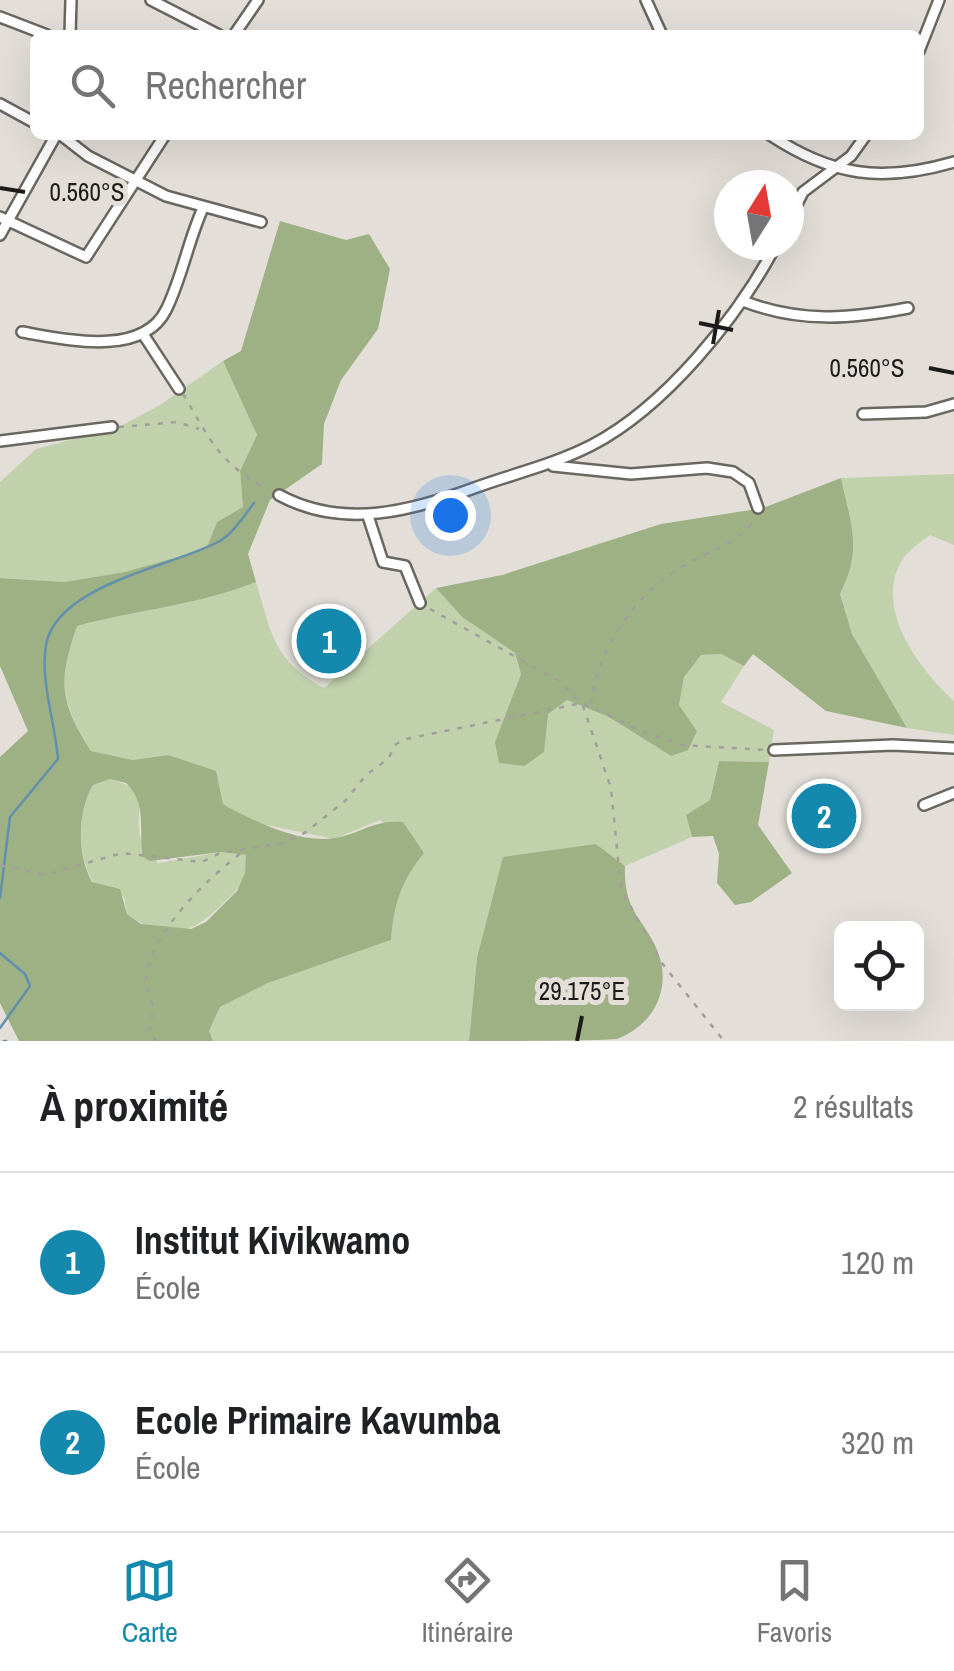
<!DOCTYPE html>
<html lang="fr">
<meta charset="utf-8">
<style>
body{margin:0;font-family:"Archivo Narrow",sans-serif;background:#f6f6f6;color:#202124}
.controls{position:absolute;right:30px;bottom:30px;display:grid;overflow:hidden;border-radius:15px;box-shadow:0 10px 40px #0002}
.controls button{width:90px;height:90px;display:grid;place-items:center;padding:0;border:0;border-bottom:2px solid #e0e0e0;background:#fff;color:#202124;font:50px sans-serif}
.compass{position:absolute;left:714px;top:170px;width:90px;height:90px;border-radius:50%;background:#fff;box-shadow:0 10px 40px #0002;rotate:11deg}
.you{position:absolute;left:450px;top:515px;width:35px;height:35px;margin:-25px;border:8px solid #fff;border-radius:50%;background:#1a73e8;box-shadow:0 0 0 15px #1a73e833}
.badge{display:grid;place-items:center;width:65px;height:65px;border-radius:50%;background:#1488ad;color:#fff;font-size:32px;font-weight:700}
.pin{position:absolute;translate:-50% -50%;border:5px solid #fff;box-shadow:0 2px 10px #0006}
.list{margin:0;padding:0;list-style:none}
h2{display:flex;justify-content:space-between;align-items:center;height:130px;margin:0;padding:0 40px;font-size:42px}
h2 small{font-size:32px;font-weight:400;color:#757577}
.list li{display:grid;grid-template-columns:65px 1fr auto;gap:30px;align-items:center;box-sizing:border-box;height:180px;padding:0 40px;border-top:2px solid #e0e0e0}
.list b{display:block;font-size:38px;white-space:nowrap}
.list p{margin:0;font-size:32px;white-space:nowrap;color:#757577}
.list em{font-size:32px;font-style:normal;color:#757577}
.icon{flex:none;width:55px;height:55px;fill:none;stroke:currentColor;stroke-width:2;stroke-linecap:round;stroke-linejoin:round}
.map{position:relative;flex:none;width:954px;height:1041px;overflow:hidden}
.search{position:absolute;background:#fff;box-shadow:0 10px 40px #0002;left:30px;right:30px;top:30px;height:110px;display:flex;align-items:center;gap:25px;box-sizing:border-box;padding:0 35px;border-radius:15px;color:#757577;font-size:38px}
.sheet{height:490px;background:#fff}
nav{display:flex;justify-content:space-around;align-items:center;box-sizing:border-box;height:140px;border-top:2px solid #e0e0e0;background:#fff;font-size:28px;color:#757577}
nav a{display:grid;justify-items:center;gap:5px}
nav .on{color:#1488ad}
.map>svg:first-child{display:block}
</style>
<div class="map">
<svg width="954" height="1041" viewBox="0 0 954 1041">
<defs>
<filter id="shadow"><feDropShadow dx="4.5" dy="-4.5" stdDeviation="0" flood-color="#0004"/></filter>
</defs>
<rect width="100%" height="100%" fill="#e3dfd8"/>
<!-- green -->
<path fill="#c1d1ac" d="M223,361L257,435L240,471L243,507L217,522L206,550L125,572L64,582L0,578V482L36,449L119,427L160,405Z
M954,474V545L930,535C921,542 907,551 901,562C874,610 920,670 954,701V735L907,728L852,634L840,594C863,549 851,524 841,478Z
M256,582C272,635 273,660 324,688L436,588L462,617L515,653L521,674L495,742L567,700L609,717L671,756L697,731L679,705L684,677L701,655L721,654L744,666L721,702L774,730L769,762L719,761L710,800L686,815L692,837L625,866L596,844L477,958L469,1041H213L209,1031L220,1007L268,983L391,940C394,905 402,881 423,852L380,820L334,839L257,823L223,804L168,755L133,760L91,751C60,701 58,681 76,626C136,610 199,605 256,582Z
M110,779C158,791 129,817 143,844C146,850 154,857 158,863L221,852L246,855C249,872 241,886 230,897C195,931 173,947 127,914L124,897L93,882C77,855 77,812 93,785Z"/>
<!-- forest -->
<path fill="#9eb184" fill-rule="evenodd" d="M280,221L346,240L369,234L390,269L378,329L341,380L324,424L322,464L270,500L248,554L256,582C199,605 136,610 77,626C58,681 59,701 91,751L133,760L168,755L216,771L223,804C253,821 300,844 335,838C363,833 372,820 403,822L424,853C401,881 394,905 391,940L268,983L220,1007L209,1031L213,1041H19L0,1003V757L28,731L0,666V578L64,582L125,572L206,549L217,522L243,507L240,471L257,435L223,361L241,351ZM110,779L126,783C148,804 138,830 143,857L150,861L221,852L246,855L245,873L237,891L206,922L191,929L141,924L127,914L120,889L92,882C77,855 77,812 93,785Z
M841,478C851,525 863,549 840,594L852,634L907,728L826,711L753,654L744,666L721,654L701,655L684,677L679,705L697,731L688,750L671,756L609,717L567,700L548,714L544,752L524,766L499,763L495,742L521,674L515,653L462,617L436,588L502,575L661,524L763,508Z
M719,761L769,762L758,825L792,873L751,902L735,905L717,883L719,854L713,836L692,837L686,815L710,800Z
M596,844L625,866C623,916 648,920 660,958C670,994 651,1026 617,1039C591,1041 501,1041 469,1041L477,958L503,857Z"/>
<g fill="none" stroke-linecap="round" stroke-linejoin="round">
<!-- stream -->
<path stroke="#6290ac" stroke-width="2.5" d="M0,898L10,817L58,759C55,722 40,681 46,645C56,585 173,566 218,542C233,534 244,516 254,503
M0,953L25,974L30,986L0,1028
M4,1041H6"/>
</g>
<!-- building -->
<path fill="#615e58" filter="url(#shadow)" d="M331,626L344,637L317,668L304,657Z"/>
<g fill="none" stroke-linecap="round" stroke-linejoin="round">
<defs>
<path id="street" d="M151,0L219,35
M646,0L662,35
M0,17L47,35
M70,35L71,0
M234,35L258,0
M919,51L939,0
M0,104L35,123
M61,135L88,156L166,196L261,222
M770,135C832,176 882,183 954,162
M0,217L86,257L165,135
M789,220L803,192L851,156L866,135
M0,235L56,135
M743,301C799,323 850,319 908,308
M22,332C64,339 142,358 166,310C182,278 188,241 203,208
M143,334L179,389
M863,414L926,412L954,404
M0,441L112,427
M553,466L631,474L707,468L733,472L749,483L758,508
M279,495C343,530 412,511 477,487C516,473 555,464 592,445C665,407 738,317 776,245
M368,516L383,562L405,566L420,603
M774,750L893,745L954,748
M924,805L954,793"/>
</defs>
<!-- street casing -->
<use href="#street" stroke="#6a6761" stroke-width="14"/>
<!-- path -->
<path stroke="#a29f9a" stroke-width="2.5" stroke-dasharray="5 8" stroke-linecap="butt" d="M183,394C210,439 219,464 269,490
M119,427L177,422L199,429
M430,609L557,680L582,703L641,731L682,745L765,750
M591,704C599,644 637,590 692,561C715,549 742,542 755,517
M0,865L44,875L122,853L202,862L220,853L283,843L306,832L346,800L366,775L388,759L396,744L406,739L582,703L611,788L621,889L661,962L724,1041
M157,1041L149,1032C150,1024 153,1016 153,1008C152,998 145,989 146,978C152,930 209,877 245,850"/>
<!-- street -->
<use href="#street" stroke="#fff" stroke-width="9"/>
</g>
<!-- ticks -->
<path fill="none" stroke="#1c1b19" stroke-width="4" d="M0,188L25,192M699,323L733,330M713,344L719,310M929,368L954,373M577,1041L582,1016"/>
<g font-size="25" text-anchor="middle" fill="#1c1b19" stroke="#e3dfd8" stroke-width="10" stroke-linejoin="round" paint-order="stroke">
<text x="87" y="201">0.560°S</text>
<text x="867" y="377">0.560°S</text>
<text x="582" y="1000">29.175°E</text>
</g>
</svg>
<div class="controls">
<button><svg class="icon" aria-label="locate" viewBox="0 0 24 24"><circle cx="12" cy="12" r="6"/><path d="M12 2v4M12 18v4M2 12h4M18 12h4"/></svg></button>
</div>
<svg class="compass" viewBox="-18 -18 36 36"><path d="M0-13l5 13h-10z" fill="#e53935"/><path d="M0 13l5-13h-10z" fill="#757577"/></svg>
<div class="you"></div>
<div class="pin badge" style="left:329px;top:641px">1</div>
<div class="pin badge" style="left:824px;top:816px">2</div>
<div class="search"><svg class="icon" aria-label="search" viewBox="0 0 24 24"><circle cx="10" cy="10" r="6"/><path d="M15 15l6 6"/></svg>Rechercher</div>
</div>
<section class="sheet">
<h2>À proximité<small>2 résultats</small></h2>
<ul class="list">
<li><span class="badge">1</span><div><b>Institut Kivikwamo</b><p>École</p></div><em>120 m</em></li>
<li><span class="badge">2</span><div><b>Ecole Primaire Kavumba</b><p>École</p></div><em>320 m</em></li>
</ul>
</section>
<nav>
<a class="on"><svg class="icon" aria-label="map" viewBox="0 0 24 24"><path d="M3 6l6-2 6 2 6-2v14l-6 2-6-2-6 2zM9 4v14M15 6v14"/></svg>Carte</a>
<a><svg class="icon" aria-label="directions" viewBox="0 0 24 24"><path d="M12 3l9 9-9 9-9-9zM9 14v-3h6M13 9l2 2-2 2"/></svg>Itinéraire</a>
<a><svg class="icon" aria-label="saved" viewBox="0 0 24 24"><path d="M7 4h10v16l-5-4-5 4z"/></svg>Favoris</a>
</nav>
